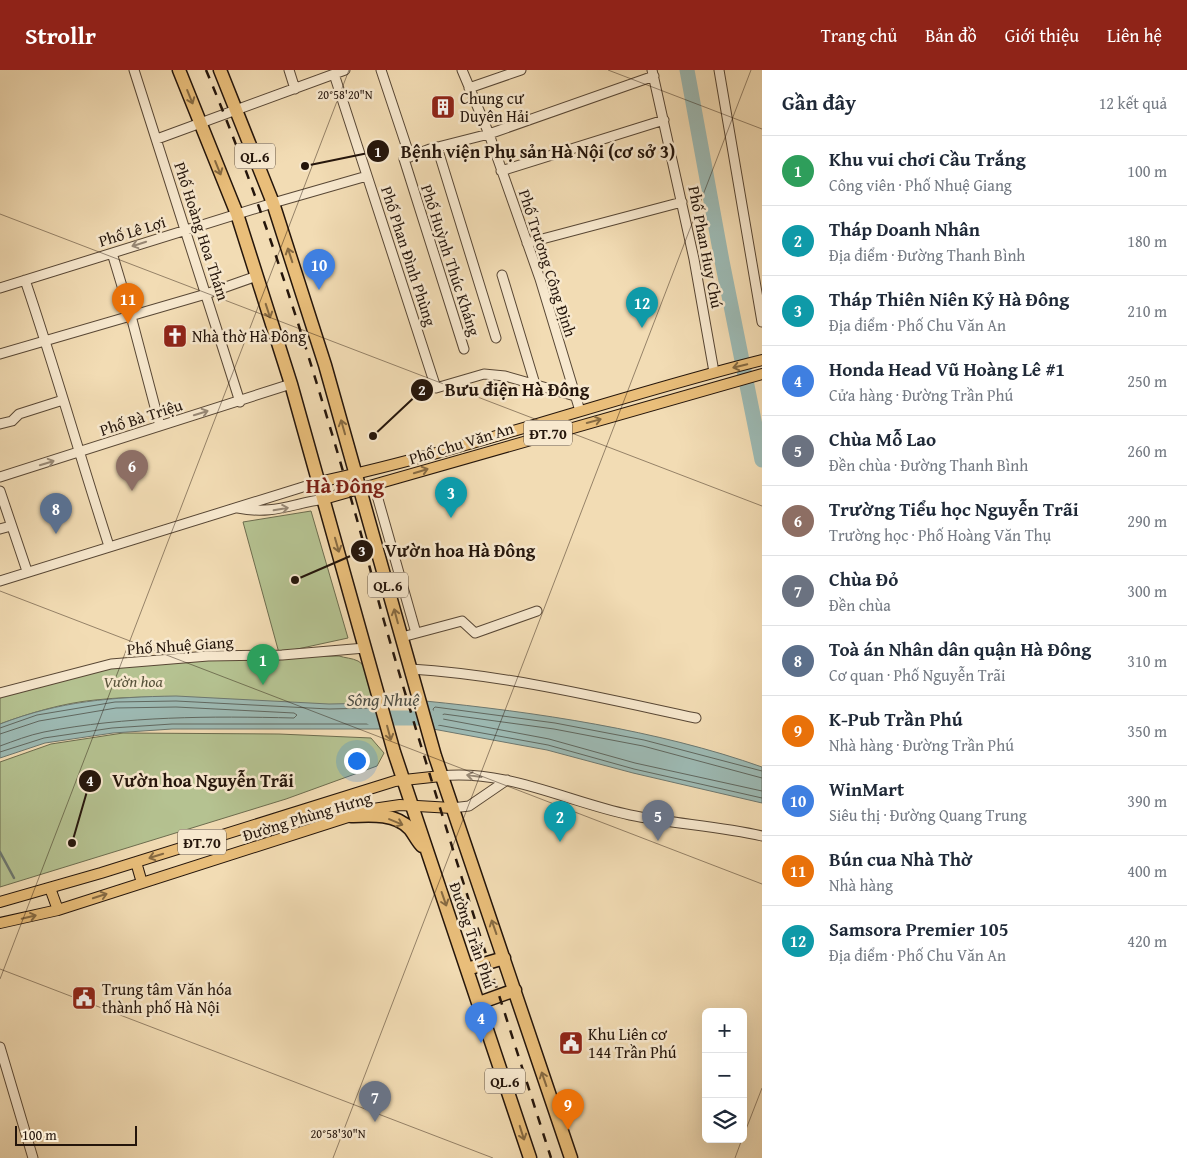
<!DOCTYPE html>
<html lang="vi">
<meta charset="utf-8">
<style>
body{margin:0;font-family:"Gentium Book Plus",serif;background:#f6f6f7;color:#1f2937}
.controls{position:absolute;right:15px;bottom:15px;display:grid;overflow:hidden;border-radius:8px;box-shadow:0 5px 20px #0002}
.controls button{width:45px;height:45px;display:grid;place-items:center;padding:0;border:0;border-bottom:1px solid #e0e1e3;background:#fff;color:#1f2937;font:25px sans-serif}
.scale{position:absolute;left:15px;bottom:12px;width:122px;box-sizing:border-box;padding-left:5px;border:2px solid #24150b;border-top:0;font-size:14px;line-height:18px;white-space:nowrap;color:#24150b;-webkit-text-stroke:4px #f7e8ce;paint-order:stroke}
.you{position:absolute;left:356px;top:690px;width:18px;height:18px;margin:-12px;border:4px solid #fff;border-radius:50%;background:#1a73e8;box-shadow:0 0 0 8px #1a73e833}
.badge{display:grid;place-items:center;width:32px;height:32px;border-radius:50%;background:#8f2418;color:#fff;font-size:16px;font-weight:700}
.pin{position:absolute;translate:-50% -41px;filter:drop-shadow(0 1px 2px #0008)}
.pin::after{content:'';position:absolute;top:26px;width:18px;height:15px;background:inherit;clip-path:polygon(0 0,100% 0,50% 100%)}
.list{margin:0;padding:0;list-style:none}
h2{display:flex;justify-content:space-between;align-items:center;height:65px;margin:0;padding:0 20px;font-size:21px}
h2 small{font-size:16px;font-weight:400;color:#747a83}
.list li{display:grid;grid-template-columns:32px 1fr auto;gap:15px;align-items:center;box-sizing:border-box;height:70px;padding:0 20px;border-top:1px solid #e0e1e3}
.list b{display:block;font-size:19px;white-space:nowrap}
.list p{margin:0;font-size:16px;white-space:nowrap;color:#747a83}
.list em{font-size:16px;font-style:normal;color:#747a83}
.icon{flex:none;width:28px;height:28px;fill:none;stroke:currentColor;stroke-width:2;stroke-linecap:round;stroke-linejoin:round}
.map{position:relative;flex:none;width:762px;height:1088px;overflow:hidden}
header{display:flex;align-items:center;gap:30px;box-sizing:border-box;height:70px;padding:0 25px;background:#8f2418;color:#fff}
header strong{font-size:24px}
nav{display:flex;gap:28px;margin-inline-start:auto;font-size:18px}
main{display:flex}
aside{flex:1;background:#fff}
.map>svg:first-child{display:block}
</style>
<header>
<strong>Strollr</strong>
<nav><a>Trang chủ</a><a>Bản đồ</a><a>Giới thiệu</a><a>Liên hệ</a></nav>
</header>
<main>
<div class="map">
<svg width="762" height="1088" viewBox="0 0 762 1088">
<rect width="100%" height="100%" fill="#f2dcb4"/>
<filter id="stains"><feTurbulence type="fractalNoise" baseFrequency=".004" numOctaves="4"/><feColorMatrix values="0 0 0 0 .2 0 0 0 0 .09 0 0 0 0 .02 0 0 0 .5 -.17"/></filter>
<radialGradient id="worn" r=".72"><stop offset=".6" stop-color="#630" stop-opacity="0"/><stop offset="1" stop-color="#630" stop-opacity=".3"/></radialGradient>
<!-- green -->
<path fill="#b5c291" stroke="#6c6c4e" d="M311,441L348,568L279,583L243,452Z
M339,586C345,588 352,588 358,591C370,598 376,622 372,634C280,639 187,620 95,630C63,633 30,643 0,654V625L111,596L207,588Z
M123,663L279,664L371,668L384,683L377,696L286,729L0,817V692L51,674Z"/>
<!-- water -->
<path fill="#9dbab4" stroke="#6d7870" d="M176,626L329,634L379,633L386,659H172L113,663L45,673L0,688V654C60,631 112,627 176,626Z
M425,631C535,642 658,660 762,697V733L633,703L547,680L433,659Z"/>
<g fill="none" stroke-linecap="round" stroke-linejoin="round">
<!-- shore -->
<path stroke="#606860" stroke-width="1" d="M0,658L37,645L115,632L176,631L329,639L374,638
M0,664L39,651L116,638L176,637L294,643L297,645L294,648C211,646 126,646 44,662C29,665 14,671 0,676
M0,682L44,668L112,658L172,654H378
M762,701L644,670L555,653L435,637L433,639L438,655L548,675L634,699L762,728
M762,708L643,676L554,659L444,644L441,646L443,649L549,669L635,693L762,721"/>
<!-- stream -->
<path stroke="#6d7870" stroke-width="2.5" d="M0,782L14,808"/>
<!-- river -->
<path stroke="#9dbab4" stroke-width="15" d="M687,0L722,191L762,390
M372,648H436"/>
<defs>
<path id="minor" d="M134,0L240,332
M289,0L295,19
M381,0L410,87
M462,0L489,64L540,209L580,341
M652,0L694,189L714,302
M719,0L762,252
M334,4L436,318L484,304L505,306L575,326
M469,18L521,0
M157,69L345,0
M437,77L496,268
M501,101L664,50
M527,173L682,132
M112,183L131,246L160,356
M502,205L535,314
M25,210C55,298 80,387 109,476
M0,218L273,133L367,106
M464,279L404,89L430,79L489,64L654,6
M0,284L206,224L257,206
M0,354L12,351L19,344L63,330
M0,407L291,314
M374,415L416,563
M0,421L27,501
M238,438C272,445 291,434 324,429
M0,459L11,456
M0,511L319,412
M402,567L462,551L475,563L537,541
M411,599C507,605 602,628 696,648
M0,623L111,594L208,586L282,585L365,578
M441,706C506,699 568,732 630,745C674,754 719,756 762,766
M452,738L469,736L507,710
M0,977L33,1088"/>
<path id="major" d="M319,412C469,380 613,327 762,290
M324,429L762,304
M136,792L142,813
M50,818L58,840
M0,832L101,803L395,711L441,706
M0,853L58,840L373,739L400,735L452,738"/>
<path id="highway" d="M179,0L237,144L291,314L394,682L530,1088
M220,0L273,133L325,295L435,686L571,1088
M351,746C370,745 396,743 410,759C414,764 417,771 422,776
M467,899L504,888
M479,933L515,920"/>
</defs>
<!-- minor casing -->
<use href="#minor" stroke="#584735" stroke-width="11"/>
<!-- major casing -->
<use href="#major" stroke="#24150b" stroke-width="12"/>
<!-- highway casing -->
<use href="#highway" stroke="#24150b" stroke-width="15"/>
<!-- minor -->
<use href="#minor" stroke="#f7e8ce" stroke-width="9"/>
<!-- major -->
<use href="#major" stroke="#e9be7a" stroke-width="10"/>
<!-- highway -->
<use href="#highway" stroke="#e9be7a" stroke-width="12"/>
<!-- rail -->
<path stroke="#24150b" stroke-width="2.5" stroke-dasharray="9 9" stroke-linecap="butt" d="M206,0C266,142 313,297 356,446C366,481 374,516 384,551C436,731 494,909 551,1088"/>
</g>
<!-- one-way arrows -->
<defs><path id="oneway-shaft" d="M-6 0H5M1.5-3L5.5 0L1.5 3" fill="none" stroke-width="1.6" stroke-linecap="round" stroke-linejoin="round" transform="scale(1.25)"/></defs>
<g stroke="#866a42">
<use href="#oneway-shaft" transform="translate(190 27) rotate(68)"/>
<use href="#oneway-shaft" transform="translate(218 98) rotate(68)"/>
<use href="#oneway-shaft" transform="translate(290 185) rotate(-108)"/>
<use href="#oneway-shaft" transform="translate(268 241) rotate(72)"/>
<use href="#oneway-shaft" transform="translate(740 296) rotate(166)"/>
<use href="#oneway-shaft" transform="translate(594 351) rotate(-15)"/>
<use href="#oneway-shaft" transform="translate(343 357) rotate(-106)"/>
<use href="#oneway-shaft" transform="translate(421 401) rotate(-17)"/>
<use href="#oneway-shaft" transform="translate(337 475) rotate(74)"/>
<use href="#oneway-shaft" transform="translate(396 546) rotate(-105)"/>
<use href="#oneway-shaft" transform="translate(389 663) rotate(75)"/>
<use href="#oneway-shaft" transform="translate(396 752) rotate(23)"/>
<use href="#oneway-shaft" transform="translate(156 786) rotate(163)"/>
<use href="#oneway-shaft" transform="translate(100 826) rotate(-18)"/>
<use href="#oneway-shaft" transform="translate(444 829) rotate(71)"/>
<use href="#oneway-shaft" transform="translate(29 847) rotate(-13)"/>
<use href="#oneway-shaft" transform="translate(494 857) rotate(-109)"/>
<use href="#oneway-shaft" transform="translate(544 1009) rotate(-109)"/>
<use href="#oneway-shaft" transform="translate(522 1063) rotate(72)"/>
</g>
<g stroke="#988976">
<use href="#oneway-shaft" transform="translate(139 174) rotate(162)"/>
<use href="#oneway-shaft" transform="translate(201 343) rotate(-17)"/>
<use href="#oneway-shaft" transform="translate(47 393) rotate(-17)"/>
<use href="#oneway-shaft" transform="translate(281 439) rotate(-10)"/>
<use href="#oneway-shaft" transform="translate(474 706) rotate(-172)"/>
</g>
<!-- ticks -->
<path fill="none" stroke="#24150b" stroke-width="1" stroke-opacity="0.45" d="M608,0L762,59M0,144L762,436M0,521L762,814M0,899L493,1088M0,909L349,0M743,1067L762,1018M333,1088L751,0M735,1088L742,1069"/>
<!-- icons -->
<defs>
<symbol id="building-square" viewBox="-11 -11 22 22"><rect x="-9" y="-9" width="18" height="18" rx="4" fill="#8f2418" stroke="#f7e8ce"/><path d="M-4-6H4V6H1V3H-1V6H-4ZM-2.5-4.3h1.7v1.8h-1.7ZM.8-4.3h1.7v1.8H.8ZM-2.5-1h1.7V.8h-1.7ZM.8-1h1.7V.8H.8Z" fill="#fff"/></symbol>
<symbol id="church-square" viewBox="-11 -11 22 22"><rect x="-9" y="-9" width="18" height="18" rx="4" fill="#8f2418" stroke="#f7e8ce"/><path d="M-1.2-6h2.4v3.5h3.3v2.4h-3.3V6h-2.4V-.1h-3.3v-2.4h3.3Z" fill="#fff"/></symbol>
<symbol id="civic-square" viewBox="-11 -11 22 22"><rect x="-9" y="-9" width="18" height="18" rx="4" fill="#8f2418" stroke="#f7e8ce"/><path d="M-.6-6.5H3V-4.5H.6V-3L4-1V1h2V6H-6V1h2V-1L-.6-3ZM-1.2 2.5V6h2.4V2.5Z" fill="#fff"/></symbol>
</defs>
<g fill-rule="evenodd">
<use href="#building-square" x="429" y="23" width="28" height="28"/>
<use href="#church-square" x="161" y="252" width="28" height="28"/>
<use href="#civic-square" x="70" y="914" width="28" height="28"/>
<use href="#civic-square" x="557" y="959" width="28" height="28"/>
</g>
<g text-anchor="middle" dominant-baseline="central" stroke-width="5" stroke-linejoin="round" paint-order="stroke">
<!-- shield labels -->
<g fill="#f7e8ce" stroke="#635446" stroke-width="1">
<rect x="235" y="73.5" width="40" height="25" rx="4"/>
<rect x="524" y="350.5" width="48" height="25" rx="4"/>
<rect x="368" y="502.5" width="40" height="25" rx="4"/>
<rect x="178" y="759.5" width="48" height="25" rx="4"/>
<rect x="485" y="998.5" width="40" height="25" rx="4"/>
</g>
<g font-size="15" font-weight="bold" fill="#24150b">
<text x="255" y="86">QL.6</text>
<text x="548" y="363">ĐT.70</text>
<text x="388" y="515">QL.6</text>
<text x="202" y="772">ĐT.70</text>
<text x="505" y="1011">QL.6</text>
</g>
<!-- poi labels -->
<g font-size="16" fill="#24150b" stroke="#f7e8ce" text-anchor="start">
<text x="460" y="28">Chung cư<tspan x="460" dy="18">Duyên Hải</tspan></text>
<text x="192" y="266">Nhà thờ Hà Đông</text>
<text x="102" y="919">Trung tâm Văn hóa<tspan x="102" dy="18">thành phố Hà Nội</tspan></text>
<text x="588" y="964">Khu Liên cơ<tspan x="588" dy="18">144 Trần Phú</tspan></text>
</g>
<!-- street labels -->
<g font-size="16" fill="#24150b" stroke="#f7e8ce">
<text transform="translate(132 161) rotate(-17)">Phố Lê Lợi</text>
<text transform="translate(202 161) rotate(72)">Phố Hoàng Hoa Thám</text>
<text transform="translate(706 177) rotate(79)">Phố Phan Huy Chú</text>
<text transform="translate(409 186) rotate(72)">Phố Phan Đình Phùng</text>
<text transform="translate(451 190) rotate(72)">Phố Huỳnh Thúc Kháng</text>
<text transform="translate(548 193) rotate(72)">Phố Trương Công Định</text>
<text transform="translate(141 347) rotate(-18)">Phố Bà Triệu</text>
<text transform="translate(461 373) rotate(-17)">Phố Chu Văn An</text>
<text transform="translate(180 575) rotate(-4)">Phố Nhuệ Giang</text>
<text transform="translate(307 746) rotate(-17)">Đường Phùng Hưng</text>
<text transform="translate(473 865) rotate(71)">Đường Trần Phú</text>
</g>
<!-- park labels -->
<g font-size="16" font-style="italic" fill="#57523a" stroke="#f7e8ce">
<text x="133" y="611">Vườn hoa</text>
</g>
<!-- water labels -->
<g font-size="18" font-style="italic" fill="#4e4f46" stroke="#f7e8ce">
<text x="383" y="629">Sông Nhuệ</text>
</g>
<!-- district labels -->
<g font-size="21" font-weight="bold" fill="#7a1f14" stroke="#f7e8ce">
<text x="345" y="415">Hà Đông</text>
</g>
</g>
<g font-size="12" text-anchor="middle" fill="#24150b" stroke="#f7e8ce" stroke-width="5" stroke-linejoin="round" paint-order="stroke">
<text x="345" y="29">20°58'20"N</text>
<text x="338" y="1068">20°58'30"N</text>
</g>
<!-- callouts -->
<path fill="none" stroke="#24150b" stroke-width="2" d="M305 96L378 81M373 366L422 320M295 510L362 481M72 773L90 711"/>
<g fill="#24150b" stroke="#f7e8ce" stroke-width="2">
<circle cx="305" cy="96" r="5"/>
<circle cx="373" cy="366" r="5"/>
<circle cx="295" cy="510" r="5"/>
<circle cx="72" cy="773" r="5"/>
<circle cx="378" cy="81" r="12"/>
<circle cx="422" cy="320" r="12"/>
<circle cx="362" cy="481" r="12"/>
<circle cx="90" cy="711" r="12"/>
</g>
<g font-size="15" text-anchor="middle" font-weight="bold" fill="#fff">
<text x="378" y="87">1</text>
<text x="422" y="325">2</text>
<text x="362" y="486">3</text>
<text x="90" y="716">4</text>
</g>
<g font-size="18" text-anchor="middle" font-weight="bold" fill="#24150b" stroke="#f7e8ce" stroke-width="5" stroke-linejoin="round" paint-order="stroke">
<text x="538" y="88">Bệnh viện Phụ sản Hà Nội (cơ sở 3)</text>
<text x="517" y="326">Bưu điện Hà Đông</text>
<text x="460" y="487">Vườn hoa Hà Đông</text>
<text x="203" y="717">Vườn hoa Nguyễn Trãi</text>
</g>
<rect width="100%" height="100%" filter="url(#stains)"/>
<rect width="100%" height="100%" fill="url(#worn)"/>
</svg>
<div class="controls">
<button>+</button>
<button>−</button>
<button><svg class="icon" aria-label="layers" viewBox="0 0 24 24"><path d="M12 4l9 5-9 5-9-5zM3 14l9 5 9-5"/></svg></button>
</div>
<div class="scale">100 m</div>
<div class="you"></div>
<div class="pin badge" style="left:263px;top:615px;background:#2e9e5b">1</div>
<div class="pin badge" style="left:560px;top:772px;background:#0f9aa8">2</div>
<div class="pin badge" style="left:451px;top:448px;background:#0f9aa8">3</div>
<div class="pin badge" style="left:481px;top:973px;background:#3f7fe0">4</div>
<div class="pin badge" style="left:658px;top:771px;background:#6b7280">5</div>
<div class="pin badge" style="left:132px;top:421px;background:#8d6e63">6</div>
<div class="pin badge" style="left:375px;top:1052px;background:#6b7280">7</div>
<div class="pin badge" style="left:56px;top:464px;background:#5c6f8a">8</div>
<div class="pin badge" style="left:568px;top:1060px;background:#e8710a">9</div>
<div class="pin badge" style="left:319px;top:220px;background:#3f7fe0">10</div>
<div class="pin badge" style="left:128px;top:254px;background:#e8710a">11</div>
<div class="pin badge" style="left:642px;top:258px;background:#0f9aa8">12</div>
</div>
<aside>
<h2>Gần đây<small>12 kết quả</small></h2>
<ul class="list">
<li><span class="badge" style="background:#2e9e5b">1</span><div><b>Khu vui chơi Cầu Trắng</b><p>Công viên · Phố Nhuệ Giang</p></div><em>100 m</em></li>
<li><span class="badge" style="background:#0f9aa8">2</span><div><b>Tháp Doanh Nhân</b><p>Địa điểm · Đường Thanh Bình</p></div><em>180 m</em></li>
<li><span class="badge" style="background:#0f9aa8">3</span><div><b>Tháp Thiên Niên Kỷ Hà Đông</b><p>Địa điểm · Phố Chu Văn An</p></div><em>210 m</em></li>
<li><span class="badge" style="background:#3f7fe0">4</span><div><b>Honda Head Vũ Hoàng Lê #1</b><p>Cửa hàng · Đường Trần Phú</p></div><em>250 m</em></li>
<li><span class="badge" style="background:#6b7280">5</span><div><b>Chùa Mỗ Lao</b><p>Đền chùa · Đường Thanh Bình</p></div><em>260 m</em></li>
<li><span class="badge" style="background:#8d6e63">6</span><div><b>Trường Tiểu học Nguyễn Trãi</b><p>Trường học · Phố Hoàng Văn Thụ</p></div><em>290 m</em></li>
<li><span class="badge" style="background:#6b7280">7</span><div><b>Chùa Đỏ</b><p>Đền chùa</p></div><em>300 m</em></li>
<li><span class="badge" style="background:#5c6f8a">8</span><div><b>Toà án Nhân dân quận Hà Đông</b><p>Cơ quan · Phố Nguyễn Trãi</p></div><em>310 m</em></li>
<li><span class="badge" style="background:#e8710a">9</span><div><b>K-Pub Trần Phú</b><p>Nhà hàng · Đường Trần Phú</p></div><em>350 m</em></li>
<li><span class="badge" style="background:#3f7fe0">10</span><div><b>WinMart</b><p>Siêu thị · Đường Quang Trung</p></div><em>390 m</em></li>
<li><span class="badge" style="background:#e8710a">11</span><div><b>Bún cua Nhà Thờ</b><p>Nhà hàng</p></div><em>400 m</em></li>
<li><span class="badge" style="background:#0f9aa8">12</span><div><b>Samsora Premier 105</b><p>Địa điểm · Phố Chu Văn An</p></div><em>420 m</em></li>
</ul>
</aside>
</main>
